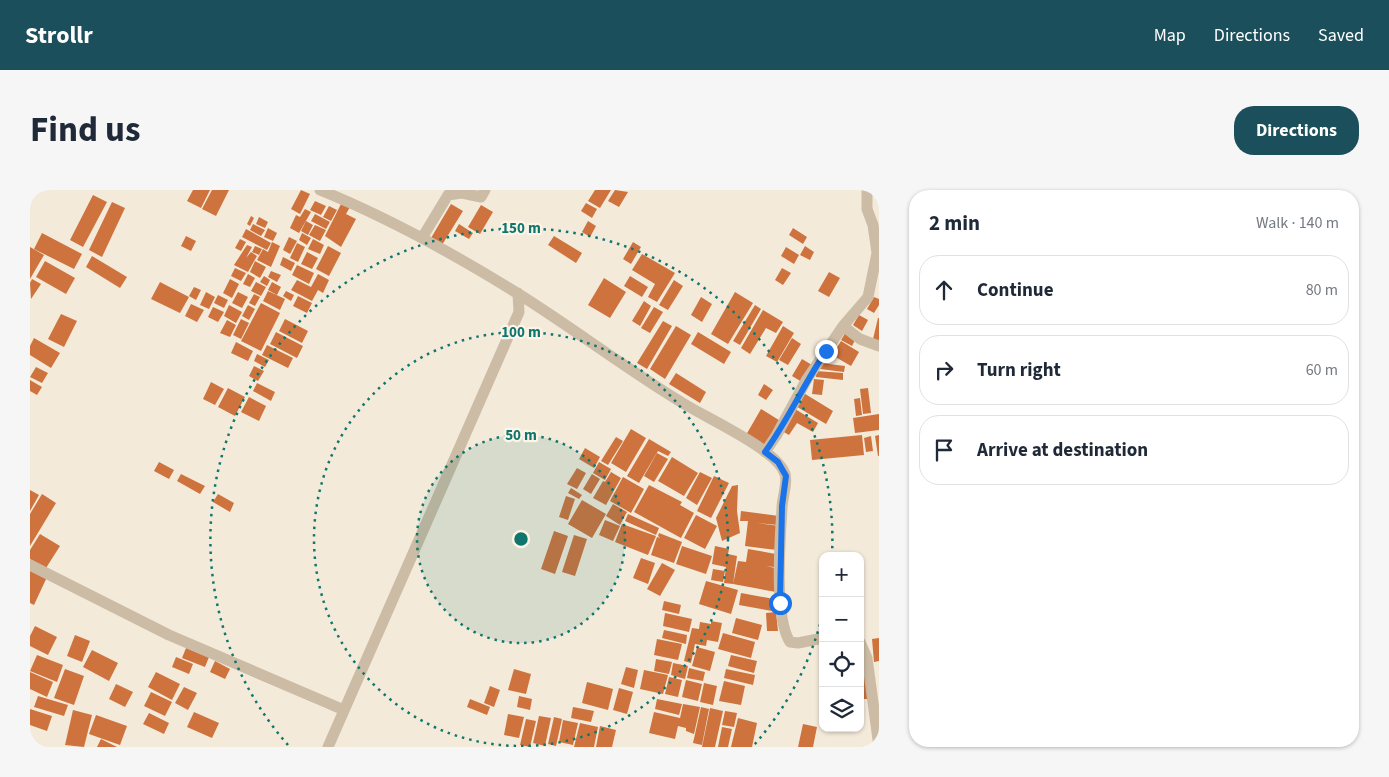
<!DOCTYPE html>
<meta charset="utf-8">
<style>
body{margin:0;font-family:"Source Sans 3",sans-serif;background:#f6f6f7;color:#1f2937}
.controls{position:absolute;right:15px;bottom:15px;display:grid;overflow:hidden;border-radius:10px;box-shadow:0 1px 4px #0004}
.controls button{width:45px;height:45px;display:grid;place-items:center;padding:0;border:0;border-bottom:1px solid #e0e1e3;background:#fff;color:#1f2937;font:25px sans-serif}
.stop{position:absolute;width:15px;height:15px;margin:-11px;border:4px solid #1a73e8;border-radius:50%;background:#fff}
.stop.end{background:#1a73e8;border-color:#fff;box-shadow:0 1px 5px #0008}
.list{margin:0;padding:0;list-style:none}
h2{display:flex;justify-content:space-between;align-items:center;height:65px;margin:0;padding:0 20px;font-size:21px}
h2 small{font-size:16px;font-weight:400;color:#747a83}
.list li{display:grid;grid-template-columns:32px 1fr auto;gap:15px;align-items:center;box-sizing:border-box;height:70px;margin:0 10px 10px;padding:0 10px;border:1px solid #e0e1e3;border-radius:20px}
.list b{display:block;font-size:19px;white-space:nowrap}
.list em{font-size:16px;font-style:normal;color:#747a83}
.icon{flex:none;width:28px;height:28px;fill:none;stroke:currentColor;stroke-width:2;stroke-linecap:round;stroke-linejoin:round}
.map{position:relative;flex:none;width:849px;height:557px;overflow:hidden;border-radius:20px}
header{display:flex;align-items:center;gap:30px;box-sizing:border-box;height:70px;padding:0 25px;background:#1a4f5b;color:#fff}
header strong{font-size:24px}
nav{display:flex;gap:28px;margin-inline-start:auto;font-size:18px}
.intro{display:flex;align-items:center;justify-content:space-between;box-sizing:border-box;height:120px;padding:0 30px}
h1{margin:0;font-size:35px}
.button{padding:12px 22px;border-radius:20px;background:#1a4f5b;color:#fff;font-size:18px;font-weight:700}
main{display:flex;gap:30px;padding:0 30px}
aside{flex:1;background:#fff;border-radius:20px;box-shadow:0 1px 4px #0004}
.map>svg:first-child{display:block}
</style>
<header>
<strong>Strollr</strong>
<nav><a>Map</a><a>Directions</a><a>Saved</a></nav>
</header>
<div class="intro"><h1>Find us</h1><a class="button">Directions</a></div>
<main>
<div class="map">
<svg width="849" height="557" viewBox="0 0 849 557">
<rect width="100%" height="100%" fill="#f3eada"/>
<!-- building -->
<path fill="#ce733e" d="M163,0H180L171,18L157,11Z
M182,0H199L186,26L172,19Z
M271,0L280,4L270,24L261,19Z
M565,0H581L570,18L558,11Z
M585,0L598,2L589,17L578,11Z
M63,5L77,12L53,57L40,50Z
M285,11L296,16L291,25L280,20Z
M82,12L95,18L72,67L59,60Z
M312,12L320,17L316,24L326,29L311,57L295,46Z
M556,13L567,19L562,28L551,21Z
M421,14L433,21L412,55L401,48Z
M451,15L463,22L450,44L438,37Z
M299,16L307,20L301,31L293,27Z
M275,19L281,22L269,43L260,38L266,25L270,27Z
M285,24L300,32L296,39L281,31Z
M221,26L224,28L220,36L217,34Z
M229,27L238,32L235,38L226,34Z
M276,31L283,35L278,45L271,41Z
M558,31L566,36L560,47L552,42Z
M223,34L235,40L231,46L220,40Z
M429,34L443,43L439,49L425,41Z
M285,35L296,40L290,51L279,45Z
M238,38L247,43L243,51L234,47Z
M763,38L777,47L773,54L759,45Z
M216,39L241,53L237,60L212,47Z
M12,43L52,64L44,79L4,59Z
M272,43L281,48L277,55L269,50Z
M156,46L166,51L161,61L151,56Z
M524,46L552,63L546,73L518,55Z
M259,47L267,51L260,64L253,60Z
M210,49L216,52L211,61L205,58Z
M283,49L294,55L290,64L278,59Z
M242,52L250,56L241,77L227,70L233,59L238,62Z
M603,52L611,57L601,74L593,69Z
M267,53L275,57L268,72L260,68Z
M217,55L222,57L216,68L221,62L227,66L218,82L204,75Z
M225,56L232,59L229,65L222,62Z
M298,56L311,63L299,86L286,79Z
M775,56L784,62L780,70L770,65Z
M0,57L14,65L0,89Z
M756,57L769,65L764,74L751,66Z
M277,62L288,68L282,79L271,74Z
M612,64L645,83L627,112L618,107L625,94L602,80Z
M62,66L97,87L90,98L56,77Z
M253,67L265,73L261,81L250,75Z
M15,71L45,88L36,104L6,87Z
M225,71L236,77L230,88L220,82Z
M267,75L284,83L279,94L262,85Z
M205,78L216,83L211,91L201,86Z
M752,78L761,83L753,95L745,90Z
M241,81L251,85L247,92L238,87Z
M799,82L810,88L799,107L788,101Z
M218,84L225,88L220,97L213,94Z
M288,84L299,90L293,103L288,100L282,111L261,100L267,90L281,97Z
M234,86L240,90L237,96L230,92Z
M600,86L618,97L612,107L594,96Z
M574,88L596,102L580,128L558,115Z
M2,89L11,94L1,109L0,93Z
M200,89L209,94L202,108L193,103Z
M644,90L653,96L638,120L629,115Z
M130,92L159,107L150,123L121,109Z
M226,92L236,97L231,106L221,101Z
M242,92L251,97L247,105L238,100Z
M164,97L171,100L166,110L159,106Z
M238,101L255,109L250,120L233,111Z
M256,101L264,105L261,111L253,106Z
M176,102L185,107L179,119L170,115Z
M208,102L218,107L212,118L202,113Z
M705,102L723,113L698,154L681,144Z
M224,104L230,107L225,116L219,113Z
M188,105L198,110L194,118L184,113Z
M268,106L282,113L277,123L263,116Z
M671,107L682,114L672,132L661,125Z
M844,107L849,109V115L844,123L837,119Z
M614,111L621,116L610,136L602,131Z
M231,113L250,123L231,161L211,151Z
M161,114L174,120L167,132L155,126Z
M199,115L212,122L206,133L194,126Z
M218,115L225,119L219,130L212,126Z
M725,115L731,119L710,155L703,151Z
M183,117L194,122L188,132L178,127Z
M624,117L633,122L620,143L611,138Z
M733,120L753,132L746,143L736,138L720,164L711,158Z
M31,124L47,131L34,157L18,149Z
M829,125L838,130L832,141L823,135Z
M848,128H849V151L843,149Z
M211,129L219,133L211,149L203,145Z
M255,129L278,141L272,153L249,141Z
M197,130L206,135L200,147L190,143Z
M633,131L642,136L617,179L607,173Z
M646,136L661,145L635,189L620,179Z
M753,136L764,143L747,172L736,166Z
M246,142L273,156L267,168L240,154Z
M668,142L701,162L694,174L661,154Z
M816,142L826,148L822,156L811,150Z
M4,148L30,163L21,178L0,165V156Z
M762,148L771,154L758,175L749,170Z
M811,151L829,162L821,176L802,165Z
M206,152L223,161L218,171L201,163Z
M237,155L263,168L258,178L232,165Z
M227,164L239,170L235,177L224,171Z
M772,169L782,175L772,192L762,186Z
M791,173L815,176L814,182L790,179Z
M224,176L234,181L228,191L219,186Z
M6,177L18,183L12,193L0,187Z
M786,181L813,183V190L786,187Z
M646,183L676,202L670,213L639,194Z
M784,189L794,190L792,205L782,204Z
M0,190L12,197L7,205L0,201Z
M181,192L194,199L185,215L173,209Z
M227,193L245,202L241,211L223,201Z
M734,194L743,200L736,210L728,205Z
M198,198L215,207L205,226L188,217Z
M838,198L841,223L833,224L830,199Z
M772,202L803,221L796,234L764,215Z
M219,207L236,216L229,231L211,222Z
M830,208L832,225L826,226L824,209Z
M731,219L752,232L737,258L716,245Z
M765,219L788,233L783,242L767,233L759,245L752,241Z
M849,224V240L825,243L823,228Z
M601,239L616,248L596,282L581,273Z
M832,245L834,265L782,270L780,250Z
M849,245V266H848L845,246Z
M841,246L843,261L836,262L834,248Z
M586,247L593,251L578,275L571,271Z
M619,249L641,262L638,266L628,261L609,293L597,286Z
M555,258L570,267L564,278L549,269Z
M627,263L638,269L624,292L614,286Z
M642,267L668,283L654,306L628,291Z
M129,272L144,280L139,289L124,281Z
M569,272L581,279L575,290L563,283Z
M547,278L556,283L547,299L537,294Z
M581,282L591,288L576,315L563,308L573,291L575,292Z
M670,282L682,288L667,315L656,308Z
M151,284L175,296L170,304L147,291Z
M562,284L570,289L561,304L553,299Z
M684,286L699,293L681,328L667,321Z
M593,287L614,299L601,323L580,311Z
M619,295L652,312L650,315L664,323L651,348L604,322Z
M708,295L707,321L710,343L692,351L686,328L702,296Z
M541,298L552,305L549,309L538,303Z
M0,300L9,305L0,321Z
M12,304L26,313L0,356V324Z
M188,304L204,313L200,322L183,312Z
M536,306L545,309L538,330L529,327Z
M552,310L576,324L562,348L538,334Z
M583,314L597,322L590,335L576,326Z
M711,321L749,326L748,335L726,333L750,336L749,342H744L750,343L747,360L715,356L718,331H710Z
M598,324L629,338L626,345L595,331Z
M666,325L687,336L675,359L654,348Z
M575,330L590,336L583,351L569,345Z
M592,334L626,346L618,365L585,352Z
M524,341L538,346L525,384L511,379Z
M629,343L652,352L644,373L621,365L627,347L630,348L628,346Z
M10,344L30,356L16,378L0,369V360Z
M544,345L557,349L545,386L532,382Z
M652,356L682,366L676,384L646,374Z
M685,356L699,359L698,364L707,366L703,394L694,393L696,377L682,374Z
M718,359L746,364L744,377L736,376L750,379L746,402L703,394L708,371L716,372Z
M611,368L625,373L618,394L603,388Z
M632,373L645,380L630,406L617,399Z
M0,378L17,387L4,415L0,413Z
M683,379L695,381L693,392L681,390Z
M676,391L708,400L701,424L669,414Z
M711,403L744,409L742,421L709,415Z
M634,411L651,415L649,424L632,420Z
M746,422L748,441H737L736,423Z
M635,423L662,429L659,442L633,436Z
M706,428L732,435L728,450L702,443Z
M681,431L692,433L688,452L677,450L676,456L665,454L661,473L654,471L662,438L669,439L670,432L681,434Z
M5,436L27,447L18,465L0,456V446Z
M634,440L657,445L656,454L632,448Z
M693,443L725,452L721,468L688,459Z
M45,445L60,451L52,472L37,466Z
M849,448V471L844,472L842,449Z
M627,449L652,454L648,470L624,465Z
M667,457L685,462L680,481L662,476Z
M156,458L179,467L175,477L152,468Z
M62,460L88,473L79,491L53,477Z
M7,465L33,475L27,492L0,481Z
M701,465L727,471L724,483L698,476Z
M146,467L163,474L159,484L142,477Z
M626,469L642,472L639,484L624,481Z
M185,471L200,479L195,489L180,482Z
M830,471H835L839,509H830Z
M643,473L658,476L655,489L641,485Z
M596,477L608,480L604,498L591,494Z
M659,478L675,482L673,491L657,488Z
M35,479L54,486L44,515L24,508Z
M484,479L501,484L496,504L478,500Z
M696,479L725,485L723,495L694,488Z
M614,480L638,485L633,504L610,499Z
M0,482L23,492L17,507L0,499Z
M126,482L150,494L142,510L118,497Z
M639,487L652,490L648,507L635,504Z
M656,490L672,494L668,511L652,507Z
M694,491L715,496L711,515L689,511Z
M557,492L583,499L578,520L552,513Z
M674,493L687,496L683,515L670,512Z
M86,494L103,502L95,517L79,509Z
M460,496L470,500L464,517L454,513Z
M154,497L167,503L158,520L145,513Z
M589,498L603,502L597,524L583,520Z
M121,502L142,512L135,526L114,516Z
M8,506L38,515L34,526L4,517Z
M489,506L502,509L500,520L487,517Z
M440,509L460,517L457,525L437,517Z
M627,509L652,514L649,525L625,519Z
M653,514L670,517L664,544L656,541V538L648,536L645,549L619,543L624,522L650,528Z
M543,517L564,521L561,532L541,528Z
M671,517L679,519L672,555L663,553Z
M680,518L693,521L685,557H672Z
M0,519L22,526L17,541L0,535Z
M43,520L62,525L54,557L35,555Z
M695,521L707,523L704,537L692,535Z
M164,522L189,533L182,548L157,537Z
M119,523L139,533L134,544L113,534Z
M478,524L494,527L489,548L474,545Z
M66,525L97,536L90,555L59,544Z
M509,526L521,528L515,556L503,553Z
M524,527L532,529L526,556L518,554Z
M708,528L727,533L722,557H701Z
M496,529L506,531L500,557L490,555Z
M533,530L548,533L543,555L529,552Z
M550,533L568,537L564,557H544Z
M773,534L787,537L783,557H768Z
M570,536L586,540L582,557H566Z
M692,537L702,539L698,557H688Z
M71,549L87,557H67Z"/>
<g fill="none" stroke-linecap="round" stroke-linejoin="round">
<!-- street -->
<path stroke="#ccbca5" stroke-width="11" d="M290,0C359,28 424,64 487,103C543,138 595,178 651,212C674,227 747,259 755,284C758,293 752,308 752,318C750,349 744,428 760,452L768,453L793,448
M392,48L418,5L432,3L451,7L455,0
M813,136L838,107L847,63L843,35L837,19V0
M735,262L746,246L777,189L813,136L830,149L849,156
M0,375L139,445L314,520
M830,452L837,468L849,557
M298,557L489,122L488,103"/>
</g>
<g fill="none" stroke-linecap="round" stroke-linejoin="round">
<!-- route -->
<path stroke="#1a73e8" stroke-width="6" d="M750,413L752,316L756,286L748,272L735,262C758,230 774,194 796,161"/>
</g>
<!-- distance rings -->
<circle cx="491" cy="349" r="104" fill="#0f766e" fill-opacity=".12"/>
<g fill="none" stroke="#0f766e" stroke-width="2.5" stroke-dasharray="2.5 5">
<circle cx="491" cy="349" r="104"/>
<circle cx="491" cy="349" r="207"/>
<path d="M792 427A311 311 0 0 1 724 555M258 555A311 311 0 1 1 802 365"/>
</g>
<circle cx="491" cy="349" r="8" fill="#0f766e" stroke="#fbf4e7" stroke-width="2.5"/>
<g font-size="15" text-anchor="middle" font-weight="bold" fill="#0f766e" stroke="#fbf4e7" stroke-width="4.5" stroke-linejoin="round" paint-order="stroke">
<text x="491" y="43">150 m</text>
<text x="491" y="147">100 m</text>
<text x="491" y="250">50 m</text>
</g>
</svg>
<div class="controls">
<button>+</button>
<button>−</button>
<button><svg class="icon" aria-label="locate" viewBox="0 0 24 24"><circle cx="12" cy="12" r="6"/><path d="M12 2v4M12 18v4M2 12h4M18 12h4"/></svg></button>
<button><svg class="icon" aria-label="layers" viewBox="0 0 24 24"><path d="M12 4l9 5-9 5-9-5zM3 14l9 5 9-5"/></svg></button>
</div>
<div class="stop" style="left:750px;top:413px"></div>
<div class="stop end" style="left:796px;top:161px"></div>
</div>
<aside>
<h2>2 min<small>Walk · 140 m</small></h2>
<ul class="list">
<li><svg class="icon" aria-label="ahead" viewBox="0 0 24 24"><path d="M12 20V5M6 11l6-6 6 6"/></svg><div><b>Continue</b></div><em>80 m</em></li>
<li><svg class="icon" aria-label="right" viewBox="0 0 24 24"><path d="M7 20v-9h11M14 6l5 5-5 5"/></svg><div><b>Turn right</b></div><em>60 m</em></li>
<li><svg class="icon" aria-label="arrive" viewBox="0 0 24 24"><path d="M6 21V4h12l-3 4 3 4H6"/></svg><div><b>Arrive at destination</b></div></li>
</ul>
</aside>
</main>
